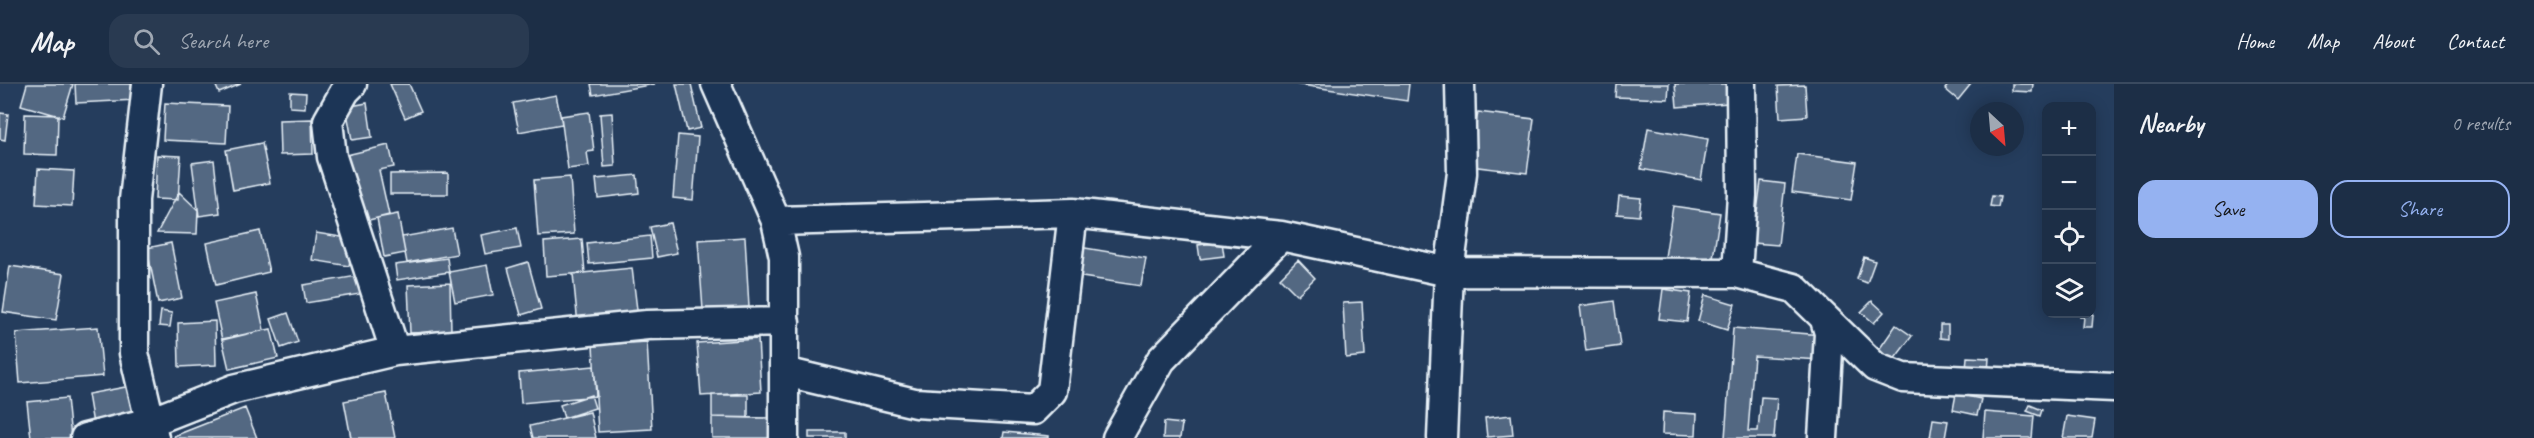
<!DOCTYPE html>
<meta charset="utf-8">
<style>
body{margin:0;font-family:Caveat,sans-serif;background:#293a51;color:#f1f3f6}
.controls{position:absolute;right:18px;top:18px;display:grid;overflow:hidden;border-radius:12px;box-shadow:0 3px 15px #0003}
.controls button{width:54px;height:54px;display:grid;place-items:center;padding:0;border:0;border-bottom:2px solid #3a4a5f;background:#1c2e46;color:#f1f3f6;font:30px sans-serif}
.compass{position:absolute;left:1970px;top:18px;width:54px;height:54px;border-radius:50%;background:#1c2e46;box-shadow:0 3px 15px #0003;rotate:154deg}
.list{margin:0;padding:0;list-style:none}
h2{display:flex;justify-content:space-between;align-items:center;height:78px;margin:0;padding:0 24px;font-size:26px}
h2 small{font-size:20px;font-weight:400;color:#a0a8b3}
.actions{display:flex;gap:12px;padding:18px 24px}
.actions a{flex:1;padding:14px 0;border:2px solid #95b2f1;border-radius:18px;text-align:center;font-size:21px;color:#95b2f1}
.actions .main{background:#95b2f1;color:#111}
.icon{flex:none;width:33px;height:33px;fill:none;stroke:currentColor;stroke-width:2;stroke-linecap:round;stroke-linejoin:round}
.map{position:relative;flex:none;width:2114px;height:354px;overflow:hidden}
header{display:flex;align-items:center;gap:36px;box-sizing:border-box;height:84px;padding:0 30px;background:#1c2e46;border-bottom:2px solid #3a4a5f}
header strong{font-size:28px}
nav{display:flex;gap:33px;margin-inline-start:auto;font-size:21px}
.search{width:420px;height:54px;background:#293a51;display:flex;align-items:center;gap:15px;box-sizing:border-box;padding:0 21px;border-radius:18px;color:#a0a8b3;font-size:22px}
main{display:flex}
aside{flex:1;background:#1c2e46}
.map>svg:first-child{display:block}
</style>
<header>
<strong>Map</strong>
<div class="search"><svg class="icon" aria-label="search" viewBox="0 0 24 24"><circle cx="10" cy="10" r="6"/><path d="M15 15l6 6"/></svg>Search here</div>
<nav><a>Home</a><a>Map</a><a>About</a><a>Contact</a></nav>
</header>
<main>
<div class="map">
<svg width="2114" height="354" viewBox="0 0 2114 354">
<rect width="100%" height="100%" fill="#253d5d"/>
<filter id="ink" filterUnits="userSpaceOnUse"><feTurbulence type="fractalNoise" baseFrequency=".0167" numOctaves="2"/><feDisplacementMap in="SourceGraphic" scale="12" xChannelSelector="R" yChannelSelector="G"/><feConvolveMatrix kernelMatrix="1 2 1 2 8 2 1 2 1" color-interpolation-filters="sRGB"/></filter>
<g filter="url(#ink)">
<!-- building -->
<path fill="#536782" stroke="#e8f1f8" stroke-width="1.5" d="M27,0H73L63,33L21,21Z
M75,0H136V16L76,19Z
M215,0H241L219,9Z
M390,0H409L421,27L405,34Z
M591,0H655L593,11Z
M676,0H691L701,44L687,47Z
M1294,0H1409L1407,17Z
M1616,0H1669L1668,15L1615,13Z
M1675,0H1726L1728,19L1677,23Z
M1949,0H1971L1958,16L1945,5Z
M2012,0H2033L2032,8L2012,7Z
M1805,1L1807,32L1780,34L1778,2Z
M290,8L306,9L305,24L290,23Z
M556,11L562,40L519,48L513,19Z
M165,19L228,22L226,59L163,56Z
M367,19L372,53L352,56L346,23Z
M589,28L594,67L587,68L589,82L568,85L561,32Z
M1478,28L1534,35L1527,89L1470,82Z
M0,29L8,30L5,56L0,55Z
M612,29L615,82L604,83L600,30Z
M25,30L58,31L57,71L24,70Z
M312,35L313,70L280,71L279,36Z
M1648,44L1708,55L1701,96L1641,85Z
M678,51L698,53L693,116L673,114Z
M262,59L270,99L233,106L226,66Z
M389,61L394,83L379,86L389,131L357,139L342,72Z
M1797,70L1857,78L1851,116L1792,108Z
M157,71L181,72L178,116L155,115Z
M214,76L220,129L199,132L192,79Z
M38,85L74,87L72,122L36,120Z
M448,89V110H390V90Z
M637,91L639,109L598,114L596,95Z
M570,93L574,150L538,152L534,96Z
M1761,97L1785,100L1778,161L1753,159Z
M179,108L198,126L197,150L157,149Z
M1619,112L1641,114L1639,132L1617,130Z
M1992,112L2000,113L1998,123L1990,122Z
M1673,122L1720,129L1712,180L1665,173Z
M398,130L405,169L384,173L377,134Z
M670,139L677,169L657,173L650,143Z
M452,144L457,170L407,179L402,153Z
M517,144L521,164L485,170L481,151Z
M260,147L269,188L216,201L207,159Z
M316,149L354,155L349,182L312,176Z
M650,152L652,174L589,180L587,159Z
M745,153L749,223L703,226L698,156Z
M582,155L585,189L546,192L544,158Z
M1222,158L1224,172L1200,175L1198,161Z
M171,159L182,214L158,219L147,164Z
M1073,162L1146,174L1141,202L1069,191Z
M1864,173L1875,177L1867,199L1857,195Z
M447,174L449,188L397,196L395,181Z
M1298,176L1315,194L1297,211L1280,194Z
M528,178L541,225L521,231L508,184Z
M487,181L493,211L455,218L449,188Z
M10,182L64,190L56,236L3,228Z
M632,184L638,234L578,241L573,190Z
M363,191L366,209L306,219L303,201Z
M450,199L451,248L410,249L408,201Z
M1663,205L1691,209L1687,238L1659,235Z
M256,210L264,246L222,256L214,219Z
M1705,211L1735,220L1727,246L1698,237Z
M1614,217L1620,262L1586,267L1580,222Z
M1872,217L1884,228L1874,239L1861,228Z
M1362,218L1365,272L1346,274L1343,219Z
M2092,220H2094L2092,243H2083L2084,233H2080L2081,230H2092Z
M161,227L172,229L170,243L159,242Z
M288,229L298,258L281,264L271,235Z
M215,237L216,281L179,283L178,239Z
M1896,241L1912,252L1893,277L1878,267Z
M1940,241H1948V255L1940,254Z
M98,243L103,292L20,299L16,249Z
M1733,244L1823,251L1821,276L1754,272L1748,347H1758L1761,313L1777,314L1774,354H1725Z
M271,245L278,274L229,285L222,255Z
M758,255L761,308L701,312L697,259Z
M647,258L652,345L598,348L593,261Z
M1967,273L1989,274L1988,288L1966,286Z
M594,282L597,312L521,319L519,289Z
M131,302L137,338L94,346L88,310Z
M386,309L395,354H351L344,317Z
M1956,310L1981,315L1977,331L1953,326Z
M591,311L595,324L564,334L560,321Z
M712,311H748V334L712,333Z
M67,314L71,354H31L27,318Z
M2030,321L2042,326L2040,332L2027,327Z
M245,324L257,354H175L174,352Z
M590,328L596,354H533L530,342Z
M1663,328L1697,330L1696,351L1662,350Z
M1985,328L2034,332L2032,354H1983Z
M1511,331L1513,351L1487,353L1485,334Z
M2067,332L2095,336L2092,354H2063Z
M712,333L779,334L778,354H712Z
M1933,335L1948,337L1945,354H1930Z
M1164,338L1182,340L1180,354H1163Z
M809,348H845V354H809Z
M1004,348L1049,352V354H1003Z"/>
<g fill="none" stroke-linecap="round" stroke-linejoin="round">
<defs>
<path id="minor" d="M147,0L134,116V269L154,354
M352,0L345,7L328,37L332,73L395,267
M716,0L776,137L784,173V354
M776,137L1073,129L1281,152L1449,188L1737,189L1794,204L1875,283L1903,294L2114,303
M1737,189L1742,111L1741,0
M785,288L915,319L1033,326L1052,307L1073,129
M85,354L150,338L234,305L395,267L647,241L785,238
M1117,354L1161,276L1281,152
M1442,354L1449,188L1462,89L1460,0
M1823,354L1829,249L1825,236"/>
</defs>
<!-- minor casing -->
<use href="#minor" stroke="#e8f1f8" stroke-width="33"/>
<!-- minor -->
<use href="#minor" stroke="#1d3557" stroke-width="28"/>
</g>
</g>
</svg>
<div class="controls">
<button>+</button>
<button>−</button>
<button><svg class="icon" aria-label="locate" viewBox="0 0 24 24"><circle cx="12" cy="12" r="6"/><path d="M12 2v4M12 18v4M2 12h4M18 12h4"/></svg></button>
<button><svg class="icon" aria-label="layers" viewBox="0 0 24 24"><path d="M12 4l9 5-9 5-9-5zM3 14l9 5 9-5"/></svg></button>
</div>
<svg class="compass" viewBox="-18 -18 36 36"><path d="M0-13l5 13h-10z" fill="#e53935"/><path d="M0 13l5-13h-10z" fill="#a0a8b3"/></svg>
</div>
<aside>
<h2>Nearby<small>0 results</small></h2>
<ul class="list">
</ul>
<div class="actions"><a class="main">Save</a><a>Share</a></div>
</aside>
</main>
